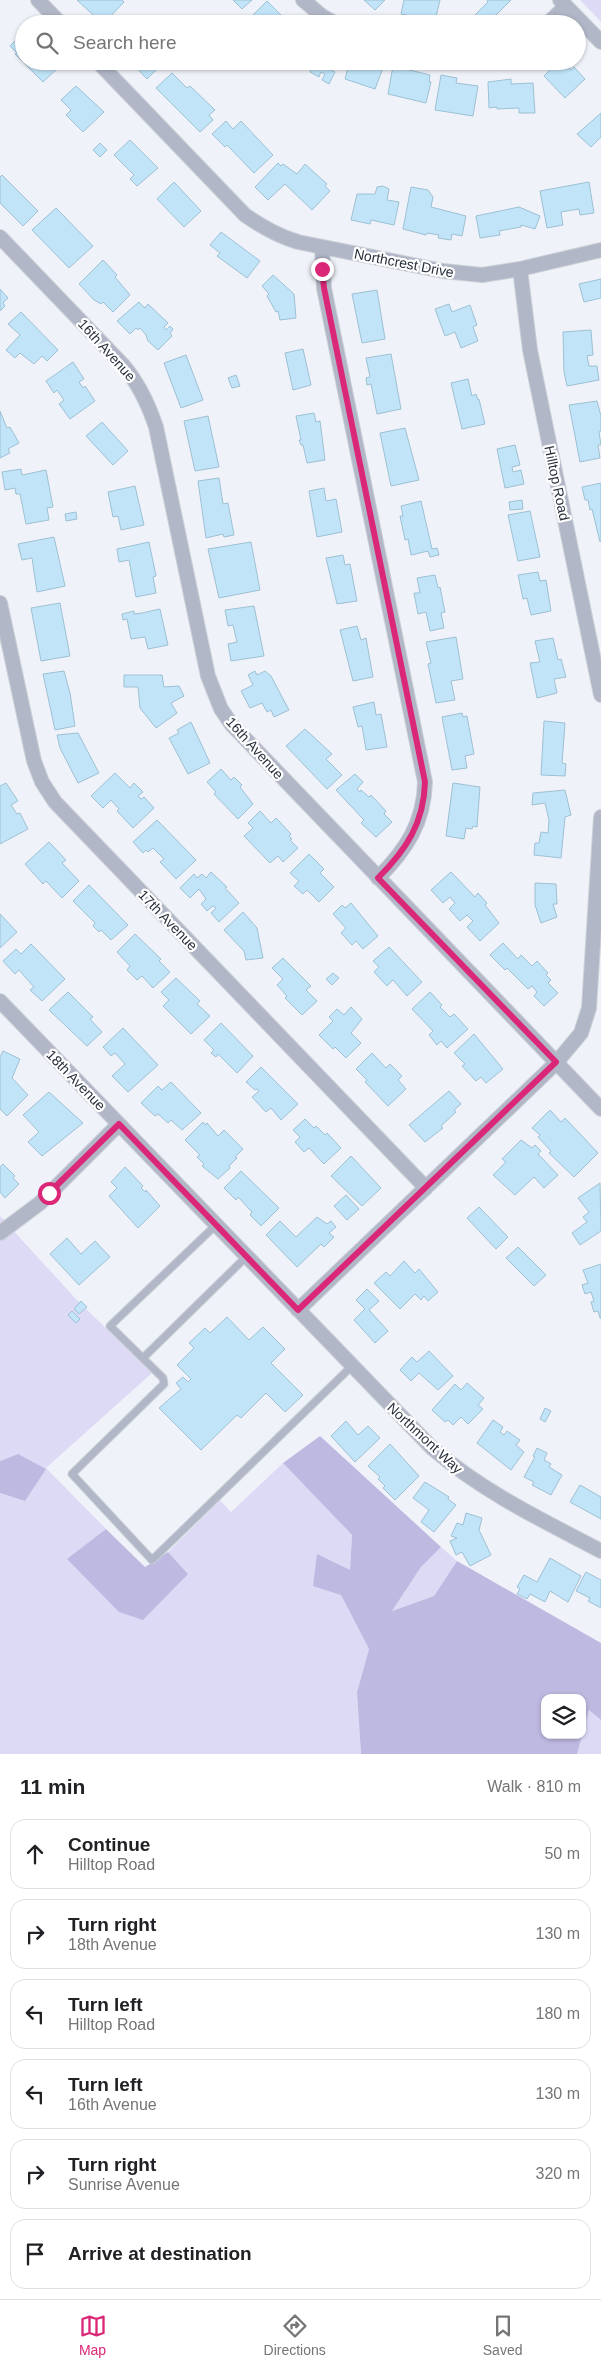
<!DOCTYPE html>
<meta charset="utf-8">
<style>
body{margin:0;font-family:Arial,sans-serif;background:#f2f2f2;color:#202124}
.controls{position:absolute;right:15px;bottom:15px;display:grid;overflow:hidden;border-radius:10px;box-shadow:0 1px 4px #0004}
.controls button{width:45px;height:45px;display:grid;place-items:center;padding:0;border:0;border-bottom:1px solid #e0e0e0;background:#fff;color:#202124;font:25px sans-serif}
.stop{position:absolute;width:15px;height:15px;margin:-11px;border:4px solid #db2777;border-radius:50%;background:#fff}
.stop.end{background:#db2777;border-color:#fff;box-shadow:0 1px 5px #0008}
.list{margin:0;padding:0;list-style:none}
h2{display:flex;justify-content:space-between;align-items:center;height:65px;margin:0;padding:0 20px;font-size:21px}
h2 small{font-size:16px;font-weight:400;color:#757577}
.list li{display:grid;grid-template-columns:32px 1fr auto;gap:15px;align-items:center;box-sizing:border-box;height:70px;margin:0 10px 10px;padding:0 10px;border:1px solid #e0e0e0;border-radius:15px}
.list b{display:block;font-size:19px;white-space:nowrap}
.list p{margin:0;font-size:16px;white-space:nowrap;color:#757577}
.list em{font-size:16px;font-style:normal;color:#757577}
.icon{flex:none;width:28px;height:28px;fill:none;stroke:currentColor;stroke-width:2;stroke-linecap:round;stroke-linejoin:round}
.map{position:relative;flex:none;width:601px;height:1754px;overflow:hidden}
.search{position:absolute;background:#fff;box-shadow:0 1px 4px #0004;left:15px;right:15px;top:15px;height:55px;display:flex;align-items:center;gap:12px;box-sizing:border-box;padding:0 18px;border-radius:28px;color:#757577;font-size:19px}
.sheet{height:545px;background:#fff}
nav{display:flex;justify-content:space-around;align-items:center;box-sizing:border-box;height:70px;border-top:1px solid #e0e0e0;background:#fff;font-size:14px;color:#757577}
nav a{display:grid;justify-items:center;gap:2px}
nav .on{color:#db2777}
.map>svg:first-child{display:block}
</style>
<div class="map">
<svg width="601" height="1754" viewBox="0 0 601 1754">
<rect width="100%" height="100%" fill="#eff3f9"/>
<!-- green -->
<path fill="#dddaf6" d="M580,0H601V22Z
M0,1216L76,1299L152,1373L46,1468L106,1529L68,1559L188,1574L168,1552L220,1500L231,1512L283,1463L352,1535L350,1570L341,1595L369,1649L357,1692L361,1754H0V1493L25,1501L18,1454L0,1461Z
M441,1547L457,1561L434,1596L392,1611L421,1567Z
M589,1710L601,1720V1754H577Z"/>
<!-- forest -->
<path fill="#beb9e1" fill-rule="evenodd" d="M320,1436L441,1547L421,1567L392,1611L434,1596L457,1561L601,1643V1720L589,1710L577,1754H361L357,1692L369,1649L341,1595L313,1586L317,1554L350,1570L352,1535L283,1463ZM545,1698H582V1735H545Z
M18,1454L46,1469L25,1501L0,1493V1461Z
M106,1529L145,1567L168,1552L188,1574L143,1620L119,1612L67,1559Z"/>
<!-- building -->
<path fill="#c1e4f9" stroke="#9ec0d4" d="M77,0H122L124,2L103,24Z
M233,0H252L242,9Z
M364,0H385L375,10Z
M404,0H440L435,21L401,14Z
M487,0H511L487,24H478L472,18L488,2Z
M267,1L290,24H262L253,15Z
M141,16L148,24H133Z
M17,39L24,45V61H57L61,65L43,82L15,54L17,53L10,46Z
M130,61H152L158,68L147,79Z
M301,61H333L329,69L335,72L329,84L322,80L325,74L321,72L319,77L310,72L312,67Z
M350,61H362L383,68L375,89L345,79Z
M559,61H562L571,70L574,67L585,79L565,98L544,76Z
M393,66L430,75L429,82H431L426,103L388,94Z
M172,73L187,88L190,86L215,110L209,115L213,120L200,132L156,88Z
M441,75L457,78L456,83L478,86L473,116L435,110Z
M511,79V84L533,83L535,113H519V108L497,109V107L489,108L488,82Z
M76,86L104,112L83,132L66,115L71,110L61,100Z
M601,113V137L591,147L577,134Z
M226,121L233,129L241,121L273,155L254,173L227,145L225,147L212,134Z
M130,140L158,168L137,186L130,179L134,175L114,155Z
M100,143L107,150L100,157L93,150Z
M278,163L281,166L283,164L297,174L305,164L327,184L325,186L330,191L312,210L285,184L268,200L255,187Z
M2,175L38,211L23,226L0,203V177Z
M174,182L201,211L184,227L157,199Z
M589,182L594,213L580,215L579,209L561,212L563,225L547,228L540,191Z
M383,186L389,189L387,200L399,202L394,225L371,220L370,224L351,220L357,194H375L377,187Z
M411,187L428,190L433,197L431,207L466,216L462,236L452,234L451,240L438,238L439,235L427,233L426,235L403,229Z
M519,207L540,216L535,229L521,225V227L499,231L500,235L480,238L476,216Z
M56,208L93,246L69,268L32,230Z
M221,232L260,261L247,278L217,256L220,253L210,245Z
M103,260L117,275L115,277L130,295L113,312L103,302L101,304L94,300L79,284Z
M273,275L294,294L296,318L280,320L278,311L276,312L267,296L269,294L262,286Z
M601,279V298L584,302L579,284Z
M0,289L8,298L3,303L5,306L0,311Z
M377,290L385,339L362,343L352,294Z
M139,302L145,308L148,304L168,323L164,327L166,330L170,326L173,329L170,333L172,336L158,350L148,341L146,335L140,328L138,330L136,328L130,334L117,321Z
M449,304L452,312L470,305L477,325L473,327L478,341L461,348L455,332L445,336L435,309Z
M21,312L58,350L47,361L42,356L34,364L20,353L15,358L6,350L20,335L8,324Z
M591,330L593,355L587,356L589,366H597L599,380L567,386L564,372L563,332Z
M303,349L311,385L293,390L285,353Z
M391,354L401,409L377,414L371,384L367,385L366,378L370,377L366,358Z
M186,355L203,400L181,408L164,363Z
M73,362L84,379L79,382L83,388L85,386L95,401L70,419L59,404L64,400L57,390L54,393L46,381Z
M236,375L240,386L232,388L228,378Z
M468,379L472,396L476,394L478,400L479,399L485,424L462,429L451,383Z
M597,401L601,416V431L599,432L601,445H598L600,458L580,462L569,405Z
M0,411L7,428L10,427L19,443L8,449L10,453L0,458Z
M314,413L316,422L320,421L325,460L307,463L303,445H301L299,440H301L296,416Z
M208,416L219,467L195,471L184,421Z
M102,422L128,451L113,465L86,436Z
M405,428L419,480L391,486L380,433Z
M515,445L520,465L512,467L513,472L521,470L524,484L505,488L497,449Z
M21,469L22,475L46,470L53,507L47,508L49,520L26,524L20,494H16L15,488L5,490L2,472Z
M219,478L223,504L228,503L234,535L224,537L223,534L206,538L198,481Z
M601,483V541L600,542L592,509L590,510L588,500H585L582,487Z
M135,486L144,525L121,530L118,516L113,517L108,492Z
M324,488L326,501L336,499L342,532L317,537L309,491Z
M522,500L523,509L510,510L509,502Z
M421,501L432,549L437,548L439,555L430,557L428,551L411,555L408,539L405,540L400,516H403L401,506Z
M530,511L540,557L518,561L508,515Z
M76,512L77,519L66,521L65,514Z
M54,537L65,586L37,592L32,558L22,560L18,544Z
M149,542L156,576L153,577L156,593L136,597L129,560L119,562L117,549Z
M251,542L260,590L219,598L208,549Z
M343,555L345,565L350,564L357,601L337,604L326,558Z
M538,572L540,581L546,580L551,611L531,615L527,598L523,599L518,575Z
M435,575L438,588L440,587L445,612L441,613L444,628L430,631L426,612L418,614L414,593H420L417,578Z
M60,603L70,656L41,661L31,608Z
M254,606L264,656L231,661L228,644L237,642L233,625L228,626L225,610Z
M160,609L168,645L148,649L145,637L131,639L127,619L123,620L122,614L134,611V614L142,613Z
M357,626L361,640L366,638L373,677L353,681L340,630Z
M456,637L463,679L451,681L455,700L436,703L428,664L431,663L426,642Z
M553,638L558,660L561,659L566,677L554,679L557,693L537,698L530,663L540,662L535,641Z
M64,671L70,693L75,726L55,730L43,674Z
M255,671L257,675L265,671L271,676L289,710L274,717L271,710L267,712L262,703L250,708L241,691L253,685L248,675Z
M124,675H162L164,687L179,686L184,696L171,703L177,713L156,728L140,708L138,687H124Z
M374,702L376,715L381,714L387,747L366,750L362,726L358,727L353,707Z
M462,713L463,717L467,716L474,754L465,756L467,768L452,770L442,717Z
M544,721L565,723L562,763L566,764L565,776L541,775Z
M191,722L210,763L188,774L169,738L179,733L177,730Z
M305,729L332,754L326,759L342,775L327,789L286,746Z
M78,733L99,773L78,783L60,748L57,735Z
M221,769L231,780L234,777L242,785L240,787L253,804L238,819L214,794L216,792L207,782Z
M115,773L130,788L134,783L143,792L138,796L141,799L144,797L154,808L133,828L117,811L119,809L111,800L103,808L91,796Z
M355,774L363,782L357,789L360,792L361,790L369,797L371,795L386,811L384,814L392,822L376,837L361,823L364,820L336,790Z
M6,783L18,801L11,805L17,814L20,813L28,829L0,844V786Z
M453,783L480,787L477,827L473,826L472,829L466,828L464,839L446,836Z
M565,790L571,815L565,817L561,858L534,855L535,843H539L541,832L548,833L549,820L545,803L532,805L533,793Z
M260,811L271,823L276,818L291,834L289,836L292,839L290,840L298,848L283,862L278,856L270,863L244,836L253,828L248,823Z
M157,820L196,860L176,879L160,862L164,859L153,848L148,852L146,850L143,853L133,842Z
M49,842L66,860L62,863L79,881L62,898L46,881L43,884L25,864Z
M309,854L324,869L320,873L334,887L319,902L307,890L303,894L294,886L299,881L290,873Z
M211,872L227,887L225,888L239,903L219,922L211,913L216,908L213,906L207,911L201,904L206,899L199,889L190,898L180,888L194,874L197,878L202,874L206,878Z
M451,872L475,897L478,893L487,903L485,905L499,923L480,941L467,927L473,921L467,915L460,921L449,909L455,903L450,897L443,903L431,890Z
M535,883L556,884L557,904H553L557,917L541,923L535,905Z
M89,885L128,925L111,940L101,930L99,932L93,926L95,923L73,901Z
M351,903L378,936L363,949L356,941L352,945L341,933L346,928L333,914L342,905L345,908Z
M243,912L257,928L263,958L246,960L244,951L224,930Z
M0,914L17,932L0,948Z
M135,934L161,959L159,961L170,972L153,988L142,976L137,980L127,970L130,966L117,952Z
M503,943L518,959L521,955L532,966L537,961L548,973L546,975L551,980L548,983L558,993L544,1006L534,996L537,992L532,986L528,989L507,968L505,970L490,955Z
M31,944L65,979L42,1001L30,990L34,987L19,970L15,974L3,961L16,949L21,954Z
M389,947L422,982L407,996L393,980L387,986L374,972L379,967L373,961Z
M283,958L311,986L306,990L317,1001L302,1015L285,998L287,996L277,985L283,979L272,968Z
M333,973L339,978L332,985L326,979Z
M176,978L200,1001L197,1004L210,1016L191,1034L163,1006L169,1000L161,992Z
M68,992L93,1017L90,1019L102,1032L87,1046L49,1010Z
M430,992L442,1005L440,1007L450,1017L454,1014L468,1029L447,1048L441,1041L437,1045L429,1035L433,1031L412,1009Z
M351,1007L362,1019L351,1033L361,1043L346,1058L335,1047L333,1049L319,1035L333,1021L329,1017L337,1009L344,1015Z
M221,1023L253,1056L237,1073L218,1054L216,1057L211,1053L214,1050L204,1040Z
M123,1028L158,1065L128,1092L112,1076L125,1064L115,1053L111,1056L103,1047Z
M474,1034L503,1069L486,1083L481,1077L476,1081L462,1066L465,1064L454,1053Z
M3,1051L20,1059L12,1078L28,1095L7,1116L0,1109V1057Z
M372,1053L386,1068L390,1064L402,1076L398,1080L406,1089L388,1106L365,1082L367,1080L356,1069Z
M261,1067L298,1104L281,1120L271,1108L266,1112L252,1097L259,1091L257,1089L255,1090L246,1082Z
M171,1082L201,1113L182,1130L171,1120L168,1123L158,1114L155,1116L141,1103L158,1086L162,1090Z
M449,1091L461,1104L454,1110L456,1112L441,1126L443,1128L425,1142L409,1125Z
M49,1092L83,1123L42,1156L28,1142L39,1132L23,1115Z
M550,1110L561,1122L565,1118L598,1153L574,1177L549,1153L551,1151L538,1137L540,1135L532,1128Z
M305,1119L314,1128L316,1126L325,1135L327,1133L341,1148L324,1164L309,1148L304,1152L295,1142L300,1137L293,1130Z
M203,1122L205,1125L207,1123L218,1136L224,1130L243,1149L235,1157L237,1158L229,1166L230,1168L218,1179L202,1166L204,1164L197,1157L200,1155L185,1140Z
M521,1140L532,1148L535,1145L541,1151L538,1154L558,1175L544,1188L534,1177L515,1195L493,1175L506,1162L502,1159Z
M351,1156L381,1188L362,1206L331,1176Z
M3,1164L15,1176L13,1178L19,1184L5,1198L0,1192V1167Z
M125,1167L143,1186L141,1188L145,1192L146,1190L160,1206L138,1228L109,1196L117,1188L111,1182Z
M241,1171L279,1208L261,1226L250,1215L252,1212L238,1197L236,1200L224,1188Z
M600,1183L601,1231L580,1245L572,1233L587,1222L583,1217L589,1212L578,1198Z
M346,1195L359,1209L347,1220L334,1206Z
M479,1207L508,1237L496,1249L467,1218Z
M317,1217L327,1224L331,1221L336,1227L329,1233L334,1237L324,1247L321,1244L297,1267L266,1235L280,1221L296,1237Z
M67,1238L81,1254L95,1241L110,1257L79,1285L50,1254Z
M518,1247L546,1275L534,1286L506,1258Z
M404,1261L415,1273L419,1269L438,1292L428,1301L424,1296L421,1300L415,1294L400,1309L374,1283L386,1272L390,1276Z
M601,1264V1318H600L598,1311L594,1312L591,1302L594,1301L591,1292L585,1294L582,1285L588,1283L583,1270Z
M367,1289L379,1301L369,1310L388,1331L375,1343L354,1320L365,1309L356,1300Z
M81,1301L87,1307L79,1314L74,1309Z
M72,1311L80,1319L76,1323L68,1315Z
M227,1317L249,1340L263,1327L285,1349L271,1363L303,1395L285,1412L266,1393L241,1418L237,1415L201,1450L159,1408L181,1389L176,1383L183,1377L188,1382L191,1379L177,1365L194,1348L189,1343L205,1328L210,1333Z
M429,1351L453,1376L438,1390L419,1373L411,1381L400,1370L412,1357L417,1362Z
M467,1383L484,1398L478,1405L483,1409L468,1424L461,1417L453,1425L448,1420L445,1422L432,1410L455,1384L461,1390Z
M545,1408L551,1411L545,1422L540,1419Z
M493,1420L503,1427L500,1432L504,1435L507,1431L520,1440L516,1445L524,1452L511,1470L477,1443Z
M346,1421L358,1435L368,1426L380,1438L355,1462L331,1436Z
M390,1444L419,1476L395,1500L383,1488L385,1486L378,1479L380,1477L368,1466Z
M537,1448L547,1453L544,1460L551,1464L549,1467L562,1475L551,1495L532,1485L534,1482L524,1477L535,1457L533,1456Z
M425,1482L449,1497L448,1499L456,1505L434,1532L421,1522L429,1510L413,1498Z
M580,1485L601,1497V1519L570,1502Z
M466,1513L482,1518L479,1530L491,1555L470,1566L462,1552L456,1555L450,1541L457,1538L451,1536L457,1523L463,1525Z
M550,1558L581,1576L568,1602L550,1591L545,1602L530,1594L527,1599L517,1594L520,1589L517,1587L524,1575L537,1582Z
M586,1572L601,1580V1608L588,1601L590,1598L576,1591Z"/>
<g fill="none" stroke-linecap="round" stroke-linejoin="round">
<defs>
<path id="service" d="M216,1225L110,1326L163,1378L164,1384L72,1474L152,1560L352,1366
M143,1358L246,1257"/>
<path id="minor" d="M38,0L61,24
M303,0L322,16L336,24
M560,0L601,42
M547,24L566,6
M97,61L245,215C262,227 278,236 298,242L443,271L482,275L520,269L601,250
M0,237L123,365C139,384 148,403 156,427L208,676L221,709L232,725L601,1109
M322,247L324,288L425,782C424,823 406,850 378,878
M520,269L530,350L601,695
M0,603L34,761L42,782L55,802L426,1188
M0,1001L432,1448C483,1492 542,1520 601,1551
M0,1233L40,1203L119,1124
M298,1310L556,1063L581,1033L589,1008L601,817"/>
</defs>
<!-- service casing -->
<use href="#service" stroke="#cbd0d7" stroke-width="9"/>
<!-- minor casing -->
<use href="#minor" stroke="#cbd0d7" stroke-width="16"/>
<!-- service -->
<use href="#service" stroke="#b2b7c8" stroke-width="7"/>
<!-- minor -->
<use href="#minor" stroke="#b2b7c8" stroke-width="14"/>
</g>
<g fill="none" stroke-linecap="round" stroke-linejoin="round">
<!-- route -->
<path stroke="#db2777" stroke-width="6" d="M49,1193L119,1124L298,1310L556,1062L378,878C406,850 424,823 425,782L324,288L322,269"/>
</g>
<g text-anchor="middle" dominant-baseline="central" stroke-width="4.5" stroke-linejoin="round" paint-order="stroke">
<!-- street labels -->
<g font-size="14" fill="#27303b" stroke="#fff">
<text transform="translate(404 263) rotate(11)">Northcrest Drive</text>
<text transform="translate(107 350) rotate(48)">16th Avenue</text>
<text transform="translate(557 483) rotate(78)">Hilltop Road</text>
<text transform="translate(255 748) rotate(48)">16th Avenue</text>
<text transform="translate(168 920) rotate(46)">17th Avenue</text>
<text transform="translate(76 1080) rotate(46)">18th Avenue</text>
<text transform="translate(425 1438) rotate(43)">Northmont Way</text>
</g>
</g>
</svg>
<div class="controls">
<button><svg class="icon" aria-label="layers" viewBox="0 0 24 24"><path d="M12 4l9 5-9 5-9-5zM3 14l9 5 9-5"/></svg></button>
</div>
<div class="stop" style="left:49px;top:1193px"></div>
<div class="stop end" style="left:322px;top:269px"></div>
<div class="search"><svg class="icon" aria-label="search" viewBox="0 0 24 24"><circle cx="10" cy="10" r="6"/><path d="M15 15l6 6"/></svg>Search here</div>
</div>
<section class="sheet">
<h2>11 min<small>Walk · 810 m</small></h2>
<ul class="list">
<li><svg class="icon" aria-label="ahead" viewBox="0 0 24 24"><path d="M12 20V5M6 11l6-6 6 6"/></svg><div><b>Continue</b><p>Hilltop Road</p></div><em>50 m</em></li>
<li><svg class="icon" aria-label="right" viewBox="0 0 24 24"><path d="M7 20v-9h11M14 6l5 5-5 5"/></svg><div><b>Turn right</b><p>18th Avenue</p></div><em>130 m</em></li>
<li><svg class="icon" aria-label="left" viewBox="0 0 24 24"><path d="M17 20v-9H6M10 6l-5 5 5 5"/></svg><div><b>Turn left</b><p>Hilltop Road</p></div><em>180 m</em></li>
<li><svg class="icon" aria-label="left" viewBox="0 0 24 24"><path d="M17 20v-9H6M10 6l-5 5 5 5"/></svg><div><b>Turn left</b><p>16th Avenue</p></div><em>130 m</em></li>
<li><svg class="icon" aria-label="right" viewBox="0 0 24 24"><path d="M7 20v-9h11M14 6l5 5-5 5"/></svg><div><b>Turn right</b><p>Sunrise Avenue</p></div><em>320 m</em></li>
<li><svg class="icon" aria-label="arrive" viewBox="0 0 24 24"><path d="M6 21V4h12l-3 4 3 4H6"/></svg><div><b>Arrive at destination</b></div></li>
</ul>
</section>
<nav>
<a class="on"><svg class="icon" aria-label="map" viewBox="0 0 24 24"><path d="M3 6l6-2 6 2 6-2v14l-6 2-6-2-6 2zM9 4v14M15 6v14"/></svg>Map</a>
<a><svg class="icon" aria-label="directions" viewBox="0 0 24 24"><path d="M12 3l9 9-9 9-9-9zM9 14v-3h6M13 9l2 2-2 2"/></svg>Directions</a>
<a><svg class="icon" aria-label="saved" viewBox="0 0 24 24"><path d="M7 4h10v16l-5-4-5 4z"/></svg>Saved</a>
</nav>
